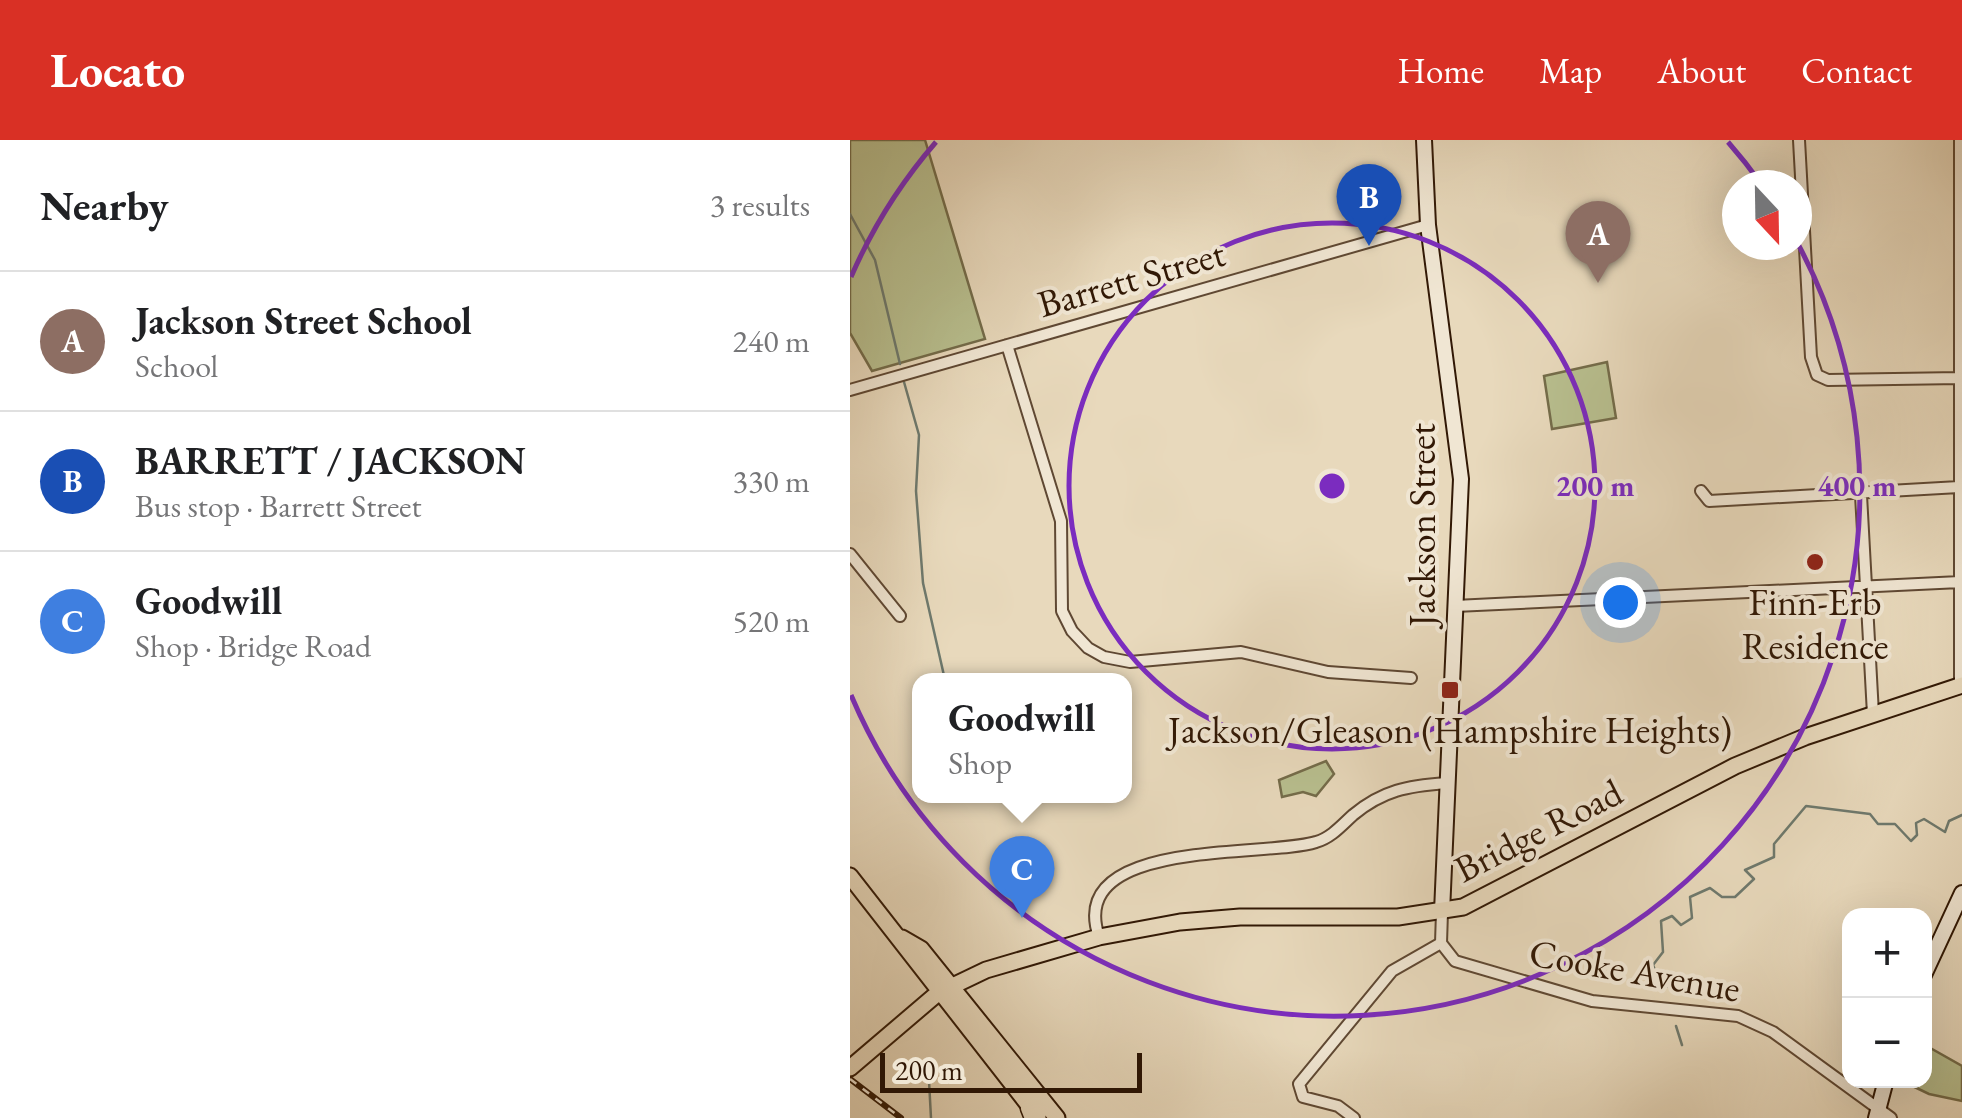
<!DOCTYPE html>
<meta charset="utf-8">
<style>
body{margin:0;font-family:"EB Garamond",serif;background:#f6f6f6;color:#202124}
.controls{position:absolute;right:30px;bottom:30px;display:grid;overflow:hidden;border-radius:20px;box-shadow:0 10px 40px #0002}
.controls button{width:90px;height:90px;display:grid;place-items:center;padding:0;border:0;border-bottom:2px solid #e0e0e0;background:#fff;color:#202124;font:50px sans-serif}
.compass{position:absolute;left:872px;top:30px;width:90px;height:90px;border-radius:50%;background:#fff;box-shadow:0 10px 40px #0002;rotate:158deg}
.scale{position:absolute;left:30px;bottom:25px;width:262px;box-sizing:border-box;padding-left:10px;border:5px solid #311805;border-top:0;font-size:28px;line-height:35px;white-space:nowrap;color:#311805;-webkit-text-stroke:8px #f0e6d3;paint-order:stroke}
.you{position:absolute;left:770px;top:462px;width:35px;height:35px;margin:-25px;border:8px solid #fff;border-radius:50%;background:#1a73e8;box-shadow:0 0 0 15px #1a73e833}
.badge{display:grid;place-items:center;width:65px;height:65px;border-radius:50%;background:#d93025;color:#fff;font-size:32px;font-weight:700}
.pin{position:absolute;translate:-50% -82px;filter:drop-shadow(0 2px 5px #0008)}
.pin::after{content:'';position:absolute;top:52px;width:35px;height:30px;background:inherit;clip-path:polygon(0 0,100% 0,50% 100%)}
.popup{position:absolute;left:62px;top:533px;width:220px;height:130px;box-sizing:border-box;display:grid;place-content:center;border-radius:20px;background:#fff;filter:drop-shadow(0 2px 8px #0005);font-size:32px;white-space:nowrap;color:#757577}
.popup b{font-size:38px;color:#202124}
.popup::after{content:'';position:absolute;left:50%;top:100%;margin-left:-20px;border:20px solid transparent;border-top-color:#fff}
.list{margin:0;padding:0;list-style:none}
h2{display:flex;justify-content:space-between;align-items:center;height:130px;margin:0;padding:0 40px;font-size:42px}
h2 small{font-size:32px;font-weight:400;color:#757577}
.list li{display:grid;grid-template-columns:65px 1fr auto;gap:30px;align-items:center;box-sizing:border-box;height:140px;padding:0 40px;border-top:2px solid #e0e0e0}
.list b{display:block;font-size:38px;white-space:nowrap}
.list p{margin:0;font-size:32px;white-space:nowrap;color:#757577}
.list em{font-size:32px;font-style:normal;color:#757577}
.map{position:relative;flex:none;width:1112px;height:978px;overflow:hidden}
header{display:flex;align-items:center;gap:60px;box-sizing:border-box;height:140px;padding:0 50px;background:#d93025;color:#fff}
header strong{font-size:48px}
nav{display:flex;gap:55px;margin-inline-start:auto;font-size:35px}
main{display:flex}
aside{flex:1;background:#fff}
.map>svg:first-child{display:block}
</style>
<header>
<strong>Locato</strong>
<nav><a>Home</a><a>Map</a><a>About</a><a>Contact</a></nav>
</header>
<main>
<aside>
<h2>Nearby<small>3 results</small></h2>
<ul class="list">
<li><span class="badge" style="background:#8d6e63">A</span><div><b>Jackson Street School</b><p>School</p></div><em>240 m</em></li>
<li><span class="badge" style="background:#1a4fb4">B</span><div><b>BARRETT / JACKSON</b><p>Bus stop · Barrett Street</p></div><em>330 m</em></li>
<li><span class="badge" style="background:#3f7fe0">C</span><div><b>Goodwill</b><p>Shop · Bridge Road</p></div><em>520 m</em></li>
</ul>
</aside>
<div class="map">
<svg width="1112" height="978" viewBox="0 0 1112 978">
<rect width="100%" height="100%" fill="#e8d9bc"/>
<filter id="stains"><feTurbulence type="fractalNoise" baseFrequency=".002" numOctaves="4"/><feColorMatrix values="0 0 0 0 .2 0 0 0 0 .09 0 0 0 0 .02 0 0 0 .5 -.17"/></filter>
<radialGradient id="worn" r=".72"><stop offset=".6" stop-color="#630" stop-opacity="0"/><stop offset="1" stop-color="#630" stop-opacity=".3"/></radialGradient>
<!-- green -->
<path fill="#b8bf8f" stroke="#746c4a" stroke-width="2.5" d="M0,0H75L135,199L22,231L0,193Z
M757,222L766,278L702,289L694,236Z
M476,621L484,634L466,656L453,652L432,657L429,640Z
M1075,905L1112,926V961L1079,954L1052,941L1074,940Z"/>
<g fill="none" stroke-linecap="round" stroke-linejoin="round">
<!-- stream -->
<path stroke="#6e796d" stroke-width="2.5" d="M0,74L25,120L50,224
M54,242L69,295L66,351L73,443L95,540
M825,851L809,841L803,825L813,812L811,781L822,776L831,785L842,778L840,757L860,748L872,757H885L904,739L895,730L924,717V704L956,666L1020,674L1028,684H1045L1061,701L1067,695L1066,683L1074,679L1095,692L1099,681L1112,675
M826,886L832,905
M78,922L81,978"/>
<defs>
<path id="street" d="M949,0L961,217L967,235L978,240L1110,238
M1110,0V546
M157,205L211,381L212,471L222,491L238,508L254,517L280,522L391,512L478,532L561,538
M0,250L578,85
M851,351L859,361L1109,347
M1011,355L1023,574
M0,414L50,476
M605,466L1110,442
M592,772L591,803L605,821L742,861L888,876L923,892L1041,978
M249,797C215,697 416,718 466,702C481,698 492,685 503,675C533,650 558,646 596,643
M504,978L488,966L453,957L449,944L542,831L591,803"/>
<path id="secondary" d="M574,0L578,85L611,339L592,772
M1074,835L1112,753
M1026,978L1036,940"/>
<path id="primary" d="M0,736L188,977
M52,798L71,809L207,978
M0,928L88,853L136,830L249,797L330,782L390,777H548L613,767L885,626L955,597L1112,545"/>
<path id="highway" d="M180,968L184,978"/>
</defs>
<!-- street casing -->
<use href="#street" stroke="#5f4833" stroke-width="14"/>
<!-- secondary casing -->
<use href="#secondary" stroke="#311805" stroke-width="18"/>
<!-- primary casing -->
<use href="#primary" stroke="#311805" stroke-width="19"/>
<!-- highway casing -->
<use href="#highway" stroke="#311805" stroke-width="21"/>
<!-- street -->
<use href="#street" stroke="#f0e6d3" stroke-width="10"/>
<!-- secondary -->
<use href="#secondary" stroke="#f0e6d3" stroke-width="14"/>
<!-- primary -->
<use href="#primary" stroke="#e8d9bc" stroke-width="15"/>
<!-- highway -->
<use href="#highway" stroke="#e8d9bc" stroke-width="18"/>
<defs>
<path id="rail" d="M0,939L51,978"/>
</defs>
<!-- rail casing -->
<use href="#rail" stroke="#311805" stroke-width="6"/>
<!-- rail -->
<use href="#rail" stroke="#f0e6d3" stroke-width="2.5" stroke-dasharray="8" stroke-linecap="butt"/>
</g>
<!-- distance rings -->
<g fill="none" stroke="#7b2cbf" stroke-width="5">
<circle cx="482" cy="346" r="263"/>
<path d="M1 137A525 525 0 0 1 86 2M878 2A525 525 0 0 1 912 45M948 104A525 525 0 1 1 1 555"/>
</g>
<!-- markers -->
<g fill="#8f2418" stroke="#f0e6d3" stroke-width="4">
<circle cx="965" cy="422" r="10"/>
<rect x="590" y="540" width="20" height="20" rx="5"/>
</g>
<g text-anchor="middle" dominant-baseline="central" stroke-width="8" stroke-linejoin="round" paint-order="stroke">
<!-- street labels -->
<g font-size="38" fill="#311805" stroke="#f0e6d3">
<text transform="translate(281 138) rotate(-16)">Barrett Street</text>
<text transform="translate(571 385) rotate(-90)">Jackson Street</text>
<text transform="translate(688 690) rotate(-27)">Bridge Road</text>
<text transform="translate(785 830) rotate(10)">Cooke Avenue</text>
</g>
<!-- poi labels -->
<g font-size="38" fill="#311805" stroke="#f0e6d3">
<text x="965" y="461">Finn-Erb<tspan x="965" dy="44">Residence</tspan></text>
<text x="600" y="589">Jackson/Gleason (Hampshire Heights)</text>
</g>
</g>
<circle cx="482" cy="346" r="15" fill="#7b2cbf" stroke="#f0e6d3" stroke-width="5"/>
<g font-size="30" text-anchor="middle" font-weight="bold" fill="#7b2cbf" stroke="#f0e6d3" stroke-width="8" stroke-linejoin="round" paint-order="stroke">
<text x="745" y="356">200 m</text>
<text x="1007" y="356">400 m</text>
</g>
<rect width="100%" height="100%" filter="url(#stains)"/>
<rect width="100%" height="100%" fill="url(#worn)"/>
</svg>
<div class="controls">
<button>+</button>
<button>−</button>
</div>
<svg class="compass" viewBox="-18 -18 36 36"><path d="M0-13l5 13h-10z" fill="#e53935"/><path d="M0 13l5-13h-10z" fill="#757577"/></svg>
<div class="scale">200 m</div>
<div class="you"></div>
<div class="pin badge" style="left:748px;top:143px;background:#8d6e63">A</div>
<div class="pin badge" style="left:519px;top:106px;background:#1a4fb4">B</div>
<div class="pin badge" style="left:172px;top:778px;background:#3f7fe0">C</div>
<div class="popup"><b>Goodwill</b>Shop</div>
</div>
</main>
